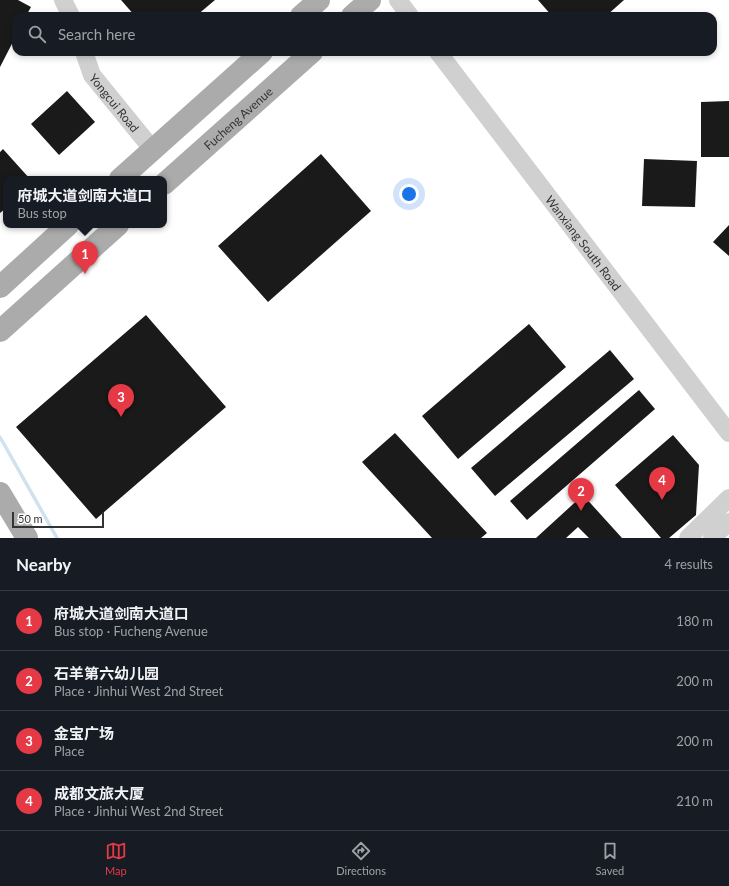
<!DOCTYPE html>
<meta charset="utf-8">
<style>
body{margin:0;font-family:Lato,"Noto Sans SC",sans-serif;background:#242831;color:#f1f3f6}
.scale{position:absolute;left:12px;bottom:10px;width:92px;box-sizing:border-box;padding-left:4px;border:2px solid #333;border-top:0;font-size:11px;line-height:14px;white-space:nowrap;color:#333;-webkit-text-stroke:3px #fff;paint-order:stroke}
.you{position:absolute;left:409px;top:194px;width:14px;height:14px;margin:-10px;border:3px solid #fff;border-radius:50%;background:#1a73e8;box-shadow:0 0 0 6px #1a73e833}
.badge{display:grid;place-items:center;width:26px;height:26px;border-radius:50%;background:#e63946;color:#fff;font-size:13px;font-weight:700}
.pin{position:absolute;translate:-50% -33px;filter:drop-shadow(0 1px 2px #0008)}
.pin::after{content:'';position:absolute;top:21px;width:14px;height:12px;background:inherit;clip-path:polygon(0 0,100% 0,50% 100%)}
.popup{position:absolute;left:3px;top:176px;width:164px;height:52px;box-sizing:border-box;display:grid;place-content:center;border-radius:8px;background:#171b24;filter:drop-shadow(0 1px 3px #0005);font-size:13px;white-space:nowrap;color:#9ea1a6}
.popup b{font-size:15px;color:#f1f3f6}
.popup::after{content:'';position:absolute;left:50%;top:100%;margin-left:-8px;border:8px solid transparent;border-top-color:#171b24}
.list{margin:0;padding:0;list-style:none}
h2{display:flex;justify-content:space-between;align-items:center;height:52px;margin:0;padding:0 16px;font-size:17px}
h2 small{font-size:13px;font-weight:400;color:#9ea1a6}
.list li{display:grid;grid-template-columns:26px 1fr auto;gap:12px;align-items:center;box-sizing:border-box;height:60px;padding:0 16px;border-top:1px solid #363941}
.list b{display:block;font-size:15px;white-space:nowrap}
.list p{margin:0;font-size:13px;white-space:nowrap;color:#9ea1a6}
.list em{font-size:13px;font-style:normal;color:#9ea1a6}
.icon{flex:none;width:22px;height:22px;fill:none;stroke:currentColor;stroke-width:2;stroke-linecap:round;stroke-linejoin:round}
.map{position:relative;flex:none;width:729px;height:538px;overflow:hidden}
.search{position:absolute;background:#171b24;box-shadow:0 2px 6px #0003;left:12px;right:12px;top:12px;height:44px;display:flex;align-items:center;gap:10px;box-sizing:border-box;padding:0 14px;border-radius:12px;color:#9ea1a6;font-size:15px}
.sheet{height:292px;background:#171b24}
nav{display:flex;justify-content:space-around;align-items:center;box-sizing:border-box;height:56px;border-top:1px solid #363941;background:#171b24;font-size:11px;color:#9ea1a6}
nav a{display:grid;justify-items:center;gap:2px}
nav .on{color:#e63946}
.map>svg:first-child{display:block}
</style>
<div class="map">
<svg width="729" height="538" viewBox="0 0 729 538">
<rect width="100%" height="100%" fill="#fff"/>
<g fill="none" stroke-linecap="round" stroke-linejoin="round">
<!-- stream -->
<path stroke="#cfe2ee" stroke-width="3.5" d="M0,437L57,538"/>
</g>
<!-- building -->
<path fill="#1a1a1a" d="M0,0H18L31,7L26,16H16V36L0,67Z
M121,0H215L196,16H135Z
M538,0H624L606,16H552Z
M67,91L95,122L59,155L31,124Z
M729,101V157H701V102Z
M3,149L30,179H6V208L0,213V152Z
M321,154L371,211L268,302L218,246Z
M644,159L697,161L695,207L642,206Z
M729,225V256L713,242Z
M146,315L226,407L96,519L16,427Z
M529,324L566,367L458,459L422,416Z
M610,350L634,379L495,496L471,468Z
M639,390L655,409L527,520L510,501Z
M395,433L487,533L481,538H432L362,462Z
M673,435L699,465L696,515L669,538H661L615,485Z
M583,495L622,538H589L578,527L566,538H536Z"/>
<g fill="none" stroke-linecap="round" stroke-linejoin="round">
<!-- minor -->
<g stroke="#d0d0d0" stroke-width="18">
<path d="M63,0L71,16"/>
<path d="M398,0L410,16"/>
<path id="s1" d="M84,52L92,75L153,150"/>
<path id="s2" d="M438,52L729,433"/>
<path d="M688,538L729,498"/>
<path d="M712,538L729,522"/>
</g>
<!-- major -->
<g stroke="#ababab" stroke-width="22">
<path d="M301,16L319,0"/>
<path d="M352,16L370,0"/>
<path d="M120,179L262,52"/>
<path id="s3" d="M164,184L312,52"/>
<path d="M0,287L68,225"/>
<path d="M0,331L118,225"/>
<path d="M0,493L27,538"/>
</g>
</g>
<g text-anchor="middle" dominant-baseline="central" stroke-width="4" stroke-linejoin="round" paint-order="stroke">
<!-- street labels -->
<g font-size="12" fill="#333" stroke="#fff">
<text stroke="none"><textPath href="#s1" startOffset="60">Yongcui Road</textPath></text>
<text stroke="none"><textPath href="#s3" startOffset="99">Fucheng Avenue</textPath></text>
<text stroke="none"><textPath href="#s2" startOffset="240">Wanxiang South Road</textPath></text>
</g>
</g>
</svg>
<div class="scale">50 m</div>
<div class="you"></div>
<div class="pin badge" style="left:85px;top:274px">1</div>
<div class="popup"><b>府城大道剑南大道口</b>Bus stop</div>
<div class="pin badge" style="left:581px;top:511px">2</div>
<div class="pin badge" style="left:121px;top:417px">3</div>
<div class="pin badge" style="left:662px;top:500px">4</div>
<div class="search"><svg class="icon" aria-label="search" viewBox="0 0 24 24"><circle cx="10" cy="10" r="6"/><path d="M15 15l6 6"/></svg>Search here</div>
</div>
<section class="sheet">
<h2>Nearby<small>4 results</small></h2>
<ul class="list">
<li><span class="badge">1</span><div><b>府城大道剑南大道口</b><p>Bus stop · Fucheng Avenue</p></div><em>180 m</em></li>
<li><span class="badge">2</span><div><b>石羊第六幼儿园</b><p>Place · Jinhui West 2nd Street</p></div><em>200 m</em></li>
<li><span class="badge">3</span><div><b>金宝广场</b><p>Place</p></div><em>200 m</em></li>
<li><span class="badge">4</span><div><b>成都文旅大厦</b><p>Place · Jinhui West 2nd Street</p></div><em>210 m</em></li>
</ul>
</section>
<nav>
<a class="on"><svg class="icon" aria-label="map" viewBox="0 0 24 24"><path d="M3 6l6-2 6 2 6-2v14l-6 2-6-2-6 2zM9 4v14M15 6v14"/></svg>Map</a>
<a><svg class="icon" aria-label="directions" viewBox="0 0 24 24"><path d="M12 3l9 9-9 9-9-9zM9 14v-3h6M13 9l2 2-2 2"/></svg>Directions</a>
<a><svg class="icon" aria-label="saved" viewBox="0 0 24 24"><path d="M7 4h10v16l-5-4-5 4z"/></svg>Saved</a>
</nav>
